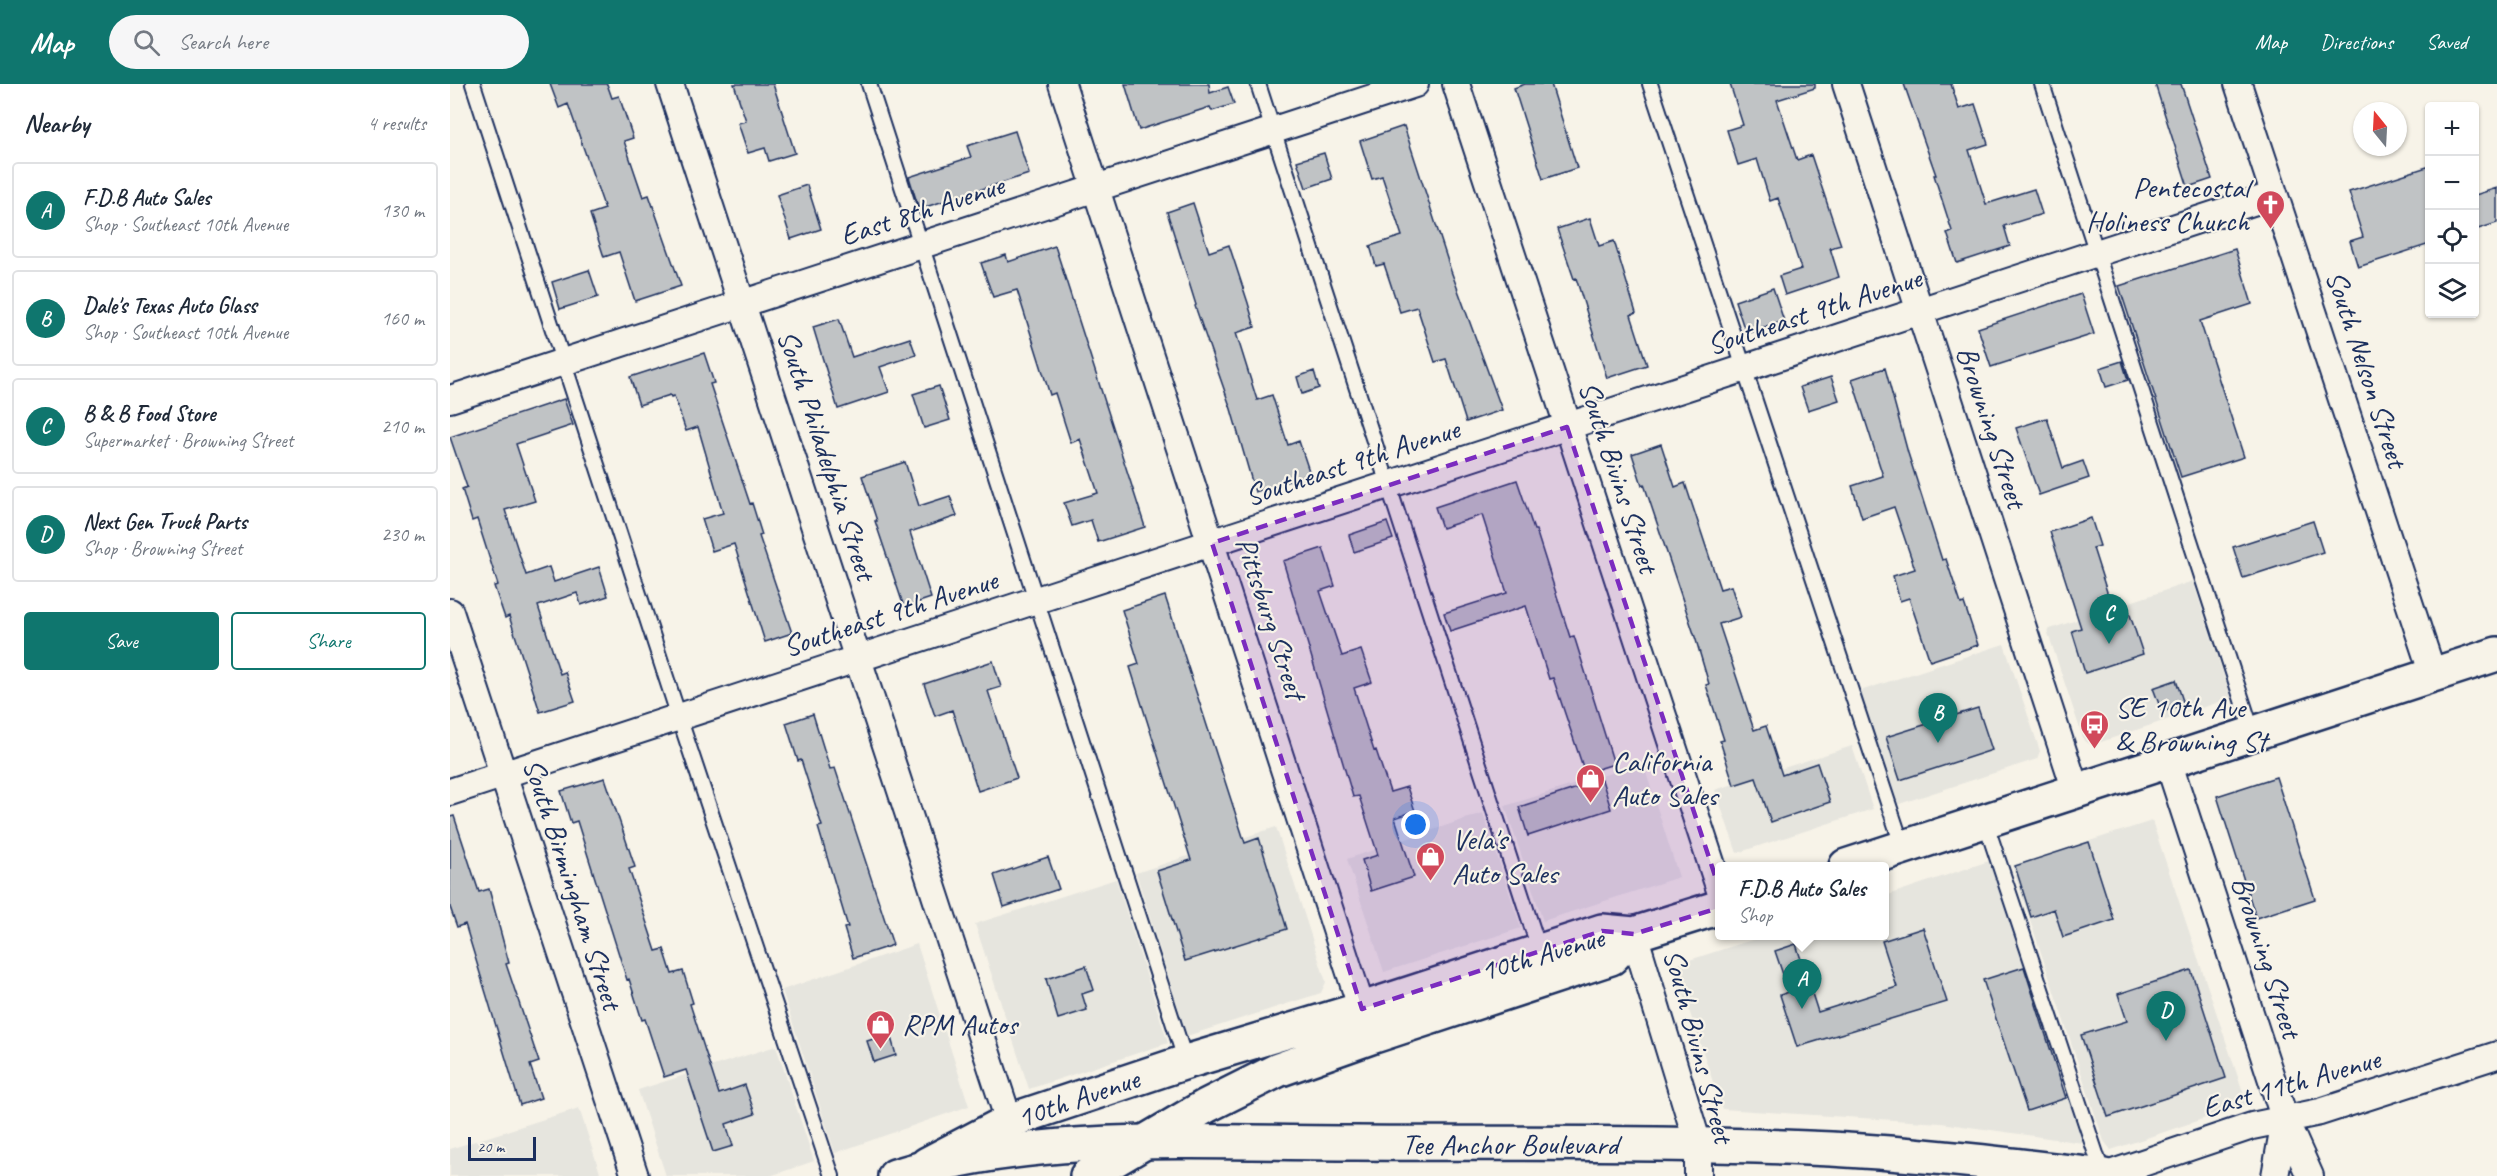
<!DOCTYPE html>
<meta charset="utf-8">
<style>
body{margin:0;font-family:Caveat,sans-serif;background:#f6f6f7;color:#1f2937}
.controls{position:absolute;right:18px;top:18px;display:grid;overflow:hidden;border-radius:6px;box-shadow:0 2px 4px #0004}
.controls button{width:54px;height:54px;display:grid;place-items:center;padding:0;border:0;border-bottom:2px solid #e0e1e3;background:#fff;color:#1f2937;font:30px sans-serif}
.compass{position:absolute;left:1903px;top:18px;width:54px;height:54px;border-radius:50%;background:#fff;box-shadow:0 2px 4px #0004;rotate:342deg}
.scale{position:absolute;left:18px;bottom:15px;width:68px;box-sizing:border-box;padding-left:6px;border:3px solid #1b2f5e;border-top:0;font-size:16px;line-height:21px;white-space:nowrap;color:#1b2f5e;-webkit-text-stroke:4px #f7f3e8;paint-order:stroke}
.you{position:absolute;left:966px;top:741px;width:21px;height:21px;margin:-15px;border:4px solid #fff;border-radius:50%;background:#1a73e8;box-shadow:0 0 0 9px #1a73e833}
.badge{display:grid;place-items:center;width:39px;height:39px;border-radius:50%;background:#0f766e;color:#fff;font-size:20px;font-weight:700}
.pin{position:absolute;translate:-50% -50px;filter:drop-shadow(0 2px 3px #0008)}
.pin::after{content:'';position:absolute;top:32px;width:21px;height:18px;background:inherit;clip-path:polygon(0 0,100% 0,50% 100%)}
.popup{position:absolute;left:1265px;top:778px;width:174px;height:78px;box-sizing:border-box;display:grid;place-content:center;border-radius:6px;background:#fff;filter:drop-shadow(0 2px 4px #0005);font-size:20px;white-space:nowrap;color:#747a83}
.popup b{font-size:22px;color:#1f2937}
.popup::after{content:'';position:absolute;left:50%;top:100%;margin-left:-12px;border:12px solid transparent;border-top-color:#fff}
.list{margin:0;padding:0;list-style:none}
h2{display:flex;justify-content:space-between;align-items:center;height:78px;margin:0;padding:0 24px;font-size:26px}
h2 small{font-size:20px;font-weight:400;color:#747a83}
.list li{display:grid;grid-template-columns:39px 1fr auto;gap:18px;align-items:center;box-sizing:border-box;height:96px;margin:0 12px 12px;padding:0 12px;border:2px solid #e0e1e3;border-radius:6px}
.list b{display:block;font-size:22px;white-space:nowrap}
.list p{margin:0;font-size:20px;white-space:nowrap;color:#747a83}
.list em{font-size:20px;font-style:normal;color:#747a83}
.actions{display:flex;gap:12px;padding:18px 24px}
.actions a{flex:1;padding:14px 0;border:2px solid #0f766e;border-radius:6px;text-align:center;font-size:21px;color:#0f766e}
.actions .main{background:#0f766e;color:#fff}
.icon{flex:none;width:33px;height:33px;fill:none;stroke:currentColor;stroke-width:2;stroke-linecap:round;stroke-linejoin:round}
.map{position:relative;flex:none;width:2047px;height:1092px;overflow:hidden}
header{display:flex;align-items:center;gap:36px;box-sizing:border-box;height:84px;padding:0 30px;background:#0f766e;color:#fff}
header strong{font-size:28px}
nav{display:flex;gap:33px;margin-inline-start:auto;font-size:21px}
.search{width:420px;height:54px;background:#f6f6f7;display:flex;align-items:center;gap:15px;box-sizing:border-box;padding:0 21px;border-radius:33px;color:#747a83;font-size:22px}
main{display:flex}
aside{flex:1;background:#fff}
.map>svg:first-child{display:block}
</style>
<header>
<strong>Map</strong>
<div class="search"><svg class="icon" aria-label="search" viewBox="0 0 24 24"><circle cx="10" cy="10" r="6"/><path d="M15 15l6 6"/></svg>Search here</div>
<nav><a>Map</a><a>Directions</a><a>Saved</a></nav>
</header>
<main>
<aside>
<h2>Nearby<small>4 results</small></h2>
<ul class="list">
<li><span class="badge">A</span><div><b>F.D.B Auto Sales</b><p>Shop · Southeast 10th Avenue</p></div><em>130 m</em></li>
<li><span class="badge">B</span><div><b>Dale's Texas Auto Glass</b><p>Shop · Southeast 10th Avenue</p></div><em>160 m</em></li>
<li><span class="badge">C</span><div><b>B &amp; B Food Store</b><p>Supermarket · Browning Street</p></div><em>210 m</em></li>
<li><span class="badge">D</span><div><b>Next Gen Truck Parts</b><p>Shop · Browning Street</p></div><em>230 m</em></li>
</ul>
<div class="actions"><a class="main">Save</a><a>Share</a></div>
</aside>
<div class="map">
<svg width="2047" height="1092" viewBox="0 0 2047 1092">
<rect width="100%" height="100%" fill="#f7f3e8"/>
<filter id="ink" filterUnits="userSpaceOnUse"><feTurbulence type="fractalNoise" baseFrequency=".0167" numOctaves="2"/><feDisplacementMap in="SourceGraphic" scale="12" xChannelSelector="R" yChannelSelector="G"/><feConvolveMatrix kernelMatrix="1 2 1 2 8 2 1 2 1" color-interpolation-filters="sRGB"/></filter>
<g filter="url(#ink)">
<!-- built -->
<path fill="#e6e5de" d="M1743,497L1781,614L1642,661L1634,657L1597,546Z
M1554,560L1590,667L1587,675L1446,721L1410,607Z
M1402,662L1423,725L1287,769L1265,706Z
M1193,679L1229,793L1093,837L1055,722Z
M1033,729L1071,844L934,888L897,775Z
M1702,737L1797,1020L1661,1066L1654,1057L1562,782Z
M826,743L876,898L871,909L737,952L686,789Z
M1539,777L1633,1059L1491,1039L1272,1025L1224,881L1314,852H1434L1435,812Z
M666,795L718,959L579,1005L525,840Z
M467,860L519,1022L385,1069L332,906Z
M326,962L364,1077L320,1092H216L188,1006Z
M129,1024L151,1092H0V1065Z"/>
<!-- building -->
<path fill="#c0c3c5" stroke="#1b2f5e" stroke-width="1.5" d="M100,0H157L162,14L169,12L183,54L174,57L193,113L199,111L231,202L185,217L169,168L154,173L140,130L155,125L118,20L109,24Z
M284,0H323L345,69L319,77L315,64L298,69L288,39L296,37Z
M675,0H759L760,9L778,3L784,20L762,27L760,23L689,46Z
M1075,0H1101L1127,84L1093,95L1064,4Z
M1280,0H1365V4L1327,16L1347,76L1361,71L1391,161L1380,164L1389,193L1335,211L1329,192L1351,185L1328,114L1320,117L1307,75L1288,81L1277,46L1293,41Z
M1454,0H1501L1509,25L1525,20L1538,60L1519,66L1536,120L1584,105L1592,130L1554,142L1560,162L1507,179L1497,149L1502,147L1484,91H1486Z
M1705,0H1731L1762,95L1738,103Z
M954,42L1001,187L1052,326L1016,338L996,275L985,278L967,223L950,228L934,180L926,182L920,162L952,152L932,92L922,95L910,57Z
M565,47L579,90L469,125L459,93L521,73L517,62Z
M874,69L882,95L856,104L847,77Z
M1980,82V160L1908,183L1900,157L1913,153L1899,108Z
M357,101L371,145L341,155L327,111Z
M2047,104V139L2025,146V111Z
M743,119L759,168L779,161L798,219L805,243L786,249L807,316L822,311L838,361L849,357L860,390L805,408L781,325L745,222L746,221L717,128Z
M1140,134L1149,162L1164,157L1186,229L1181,231L1197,281L1157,294L1126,194L1124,195L1107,145Z
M605,162L695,443L648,458L641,436L622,442L614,419L648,409L630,355L621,359L605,309L600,311L567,206L543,213L531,179L556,171L558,178Z
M1785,165L1802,220L1750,237L1794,373L1731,393L1669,202Z
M139,186L148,213L110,225L102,198Z
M1323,204L1334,237L1296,250L1285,217Z
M1631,210L1644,250L1541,283L1528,244Z
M389,235L402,273L460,254L466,271L430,283L439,308L388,325L363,243Z
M254,269L264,299L260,300L300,420L302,419L312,451L309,452L342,549L315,558L284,460L262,467L252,435L273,429L248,343L236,347L224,312L221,313L220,311L189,321L180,293Z
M1672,277L1678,296L1656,303L1650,284Z
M1435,284L1458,369L1492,476L1496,475L1511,520L1514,519L1528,561L1480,577L1459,514L1450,517L1443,492L1465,485L1444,423L1412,434L1402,402L1433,392L1402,295Z
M864,287L869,304L852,310L847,293Z
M1381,293L1389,316L1358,326L1350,303Z
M489,302L500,336L474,344L463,310Z
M114,315L123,341L66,360L85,417L55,426L76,491L99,483L104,498L149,483L158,512L131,521L127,509L88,522L110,590L115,588L125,617L90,628L59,532L55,534L44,502L48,501L27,435L22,437L12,405L17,403L0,353Z
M1597,334L1613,384L1633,377L1639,394L1589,411L1566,344Z
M1211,360L1225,403L1235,399L1270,505L1281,502L1291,533L1269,540L1304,646L1316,642L1332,691L1367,679L1380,718L1321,738L1306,694L1284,701L1270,657L1274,656L1256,601L1259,600L1246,556L1194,400L1192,401L1182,370Z
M455,378L469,422L500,412L507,432L460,448L481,514L454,523L425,437H427L412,392Z
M1067,396L1084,446H1086L1120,553L1124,552L1164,680L1135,689L1103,594L1099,595L1076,522L1000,547L994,529L1057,509L1032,431L992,444L985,423Z
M1641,434L1650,462L1643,464L1665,533L1679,528L1693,570L1635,589L1622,547L1631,544L1600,448Z
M1863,437L1873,468L1793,494L1783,463Z
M937,438L943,455L904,468L899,451Z
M873,464L885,502L870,507L892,572L911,566L922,598L904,604L924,667L926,666L940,708L957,703L965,727L945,734L964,793L921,807L912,776L928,771L909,712L903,713L833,477Z
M715,512L795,759L809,754L837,845L735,877L707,787L741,776L680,583L689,580L672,526Z
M543,577L551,603L538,607L567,694L528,707L502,626L485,632L474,600Z
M1726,596L1734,620L1712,628L1703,604Z
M1528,624L1542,666L1450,696L1436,653Z
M363,630L380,685L385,684L443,861L403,874L394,844L398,843L368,743L372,742L351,676L348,677L336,639Z
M1826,693L1865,815L1806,834L1767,712Z
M155,694L185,783L179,785L206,867L214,865L222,890L233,887L243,919L240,920L269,1010L295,1001L305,1030L276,1040L283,1062L263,1068L236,986L214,993L195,935L192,936L179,895L177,896L127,737L121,739L111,707Z
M1152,696L1161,725L1078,752L1069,723Z
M4,732L29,808L39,805L59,879L56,880L89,978L80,981L91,1014L70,1021L15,840L7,843L0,823V733Z
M1639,758L1664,836L1613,853L1604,825L1581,833L1565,782Z
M598,773L609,805L554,823L544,791Z
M1473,844L1497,918L1347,963L1330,911L1339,908L1325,867L1346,860L1368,928L1447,903L1432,857Z
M636,882L644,906L632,910L637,926L608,935L596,895Z
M1574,883L1616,1014L1577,1027L1533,896Z
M1741,886L1776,994L1658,1033L1631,951L1677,937L1668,910Z
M440,950L446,971L424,978L417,957Z"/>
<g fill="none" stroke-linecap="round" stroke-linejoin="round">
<defs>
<path id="service" d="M23,0L229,633L382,1092
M419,0L736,978
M808,0L1090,868
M1200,0L1453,764
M1592,0L1803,650
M1535,737L1653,1091"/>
<path id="minor" d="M220,0L559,1037
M612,0L917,941
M1006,0L1270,806
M1396,0L1626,707
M1788,0L1983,591
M0,315L965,0
M0,528L185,1092
M1718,677L1835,1036L1860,1092
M0,708L1824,111
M1184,850L1248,1060V1092
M1654,1092L1802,1042L1870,1028L2047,971
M1825,1092L1835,1036"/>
<path id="secondary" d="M1396,782L2047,570
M477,1080L559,1037L736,978L912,925L1152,847L1184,850L1270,823
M637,1092L756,1022L828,986L921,953L1161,874L1184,850"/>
<path id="primary" d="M445,1092C590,1047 755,1059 905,1059C1064,1060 1222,1057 1381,1065C1472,1070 1563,1081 1654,1092"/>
</defs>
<!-- service casing -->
<use href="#service" stroke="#1b2f5e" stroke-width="18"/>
<!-- minor casing -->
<use href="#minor" stroke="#1b2f5e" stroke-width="30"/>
<!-- secondary casing -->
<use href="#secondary" stroke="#1b2f5e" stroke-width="38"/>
<!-- primary casing -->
<use href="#primary" stroke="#1b2f5e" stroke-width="38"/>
<!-- service -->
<use href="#service" stroke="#f7f3e8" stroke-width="14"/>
<!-- minor -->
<use href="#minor" stroke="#f7f3e8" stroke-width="26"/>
<!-- secondary -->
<use href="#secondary" stroke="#f7f3e8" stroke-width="33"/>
<!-- primary -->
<use href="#primary" stroke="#f7f3e8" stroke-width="33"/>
</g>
</g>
<!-- marked area -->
<path fill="#7b2cbf" fill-opacity="0.2" stroke="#7b2cbf" stroke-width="4.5" stroke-dasharray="12 8" stroke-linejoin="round" d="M1117,343L1275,822L1184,850L1152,847L912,925L762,459Z"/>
<!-- icons -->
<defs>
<symbol id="church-pin" viewBox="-11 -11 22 30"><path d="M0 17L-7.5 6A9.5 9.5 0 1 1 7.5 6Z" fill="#d1495b" stroke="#f7f3e8"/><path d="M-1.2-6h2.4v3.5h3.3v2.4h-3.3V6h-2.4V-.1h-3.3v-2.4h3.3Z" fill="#fff"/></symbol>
<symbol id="bus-pin" viewBox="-11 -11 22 30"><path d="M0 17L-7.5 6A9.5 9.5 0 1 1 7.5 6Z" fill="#d1495b" stroke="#f7f3e8"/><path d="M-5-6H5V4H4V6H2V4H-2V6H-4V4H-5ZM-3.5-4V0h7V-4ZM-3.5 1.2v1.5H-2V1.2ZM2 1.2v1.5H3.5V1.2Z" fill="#fff"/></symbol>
<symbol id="shop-pin" viewBox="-11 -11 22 30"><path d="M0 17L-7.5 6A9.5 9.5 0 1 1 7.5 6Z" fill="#d1495b" stroke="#f7f3e8"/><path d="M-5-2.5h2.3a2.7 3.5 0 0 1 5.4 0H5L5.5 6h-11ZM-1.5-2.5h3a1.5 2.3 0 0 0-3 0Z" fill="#fff"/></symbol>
</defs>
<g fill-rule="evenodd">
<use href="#church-pin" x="1804" y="104" width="33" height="45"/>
<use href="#bus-pin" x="1628" y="624" width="33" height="45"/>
<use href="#shop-pin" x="1124" y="678" width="33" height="45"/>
<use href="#shop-pin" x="964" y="756" width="33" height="45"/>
<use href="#shop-pin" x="414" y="924" width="33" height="45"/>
</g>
<g text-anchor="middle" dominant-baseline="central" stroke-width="4.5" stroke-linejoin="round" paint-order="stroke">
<!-- poi labels -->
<g font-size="30" fill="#1b2f5e" stroke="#f7f3e8" text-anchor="start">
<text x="1799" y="103" text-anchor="end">Pentecostal<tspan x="1799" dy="34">Holiness Church</tspan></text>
<text x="1665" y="623">SE 10th Ave<tspan x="1665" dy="34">&amp; Browning St</tspan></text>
<text x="1162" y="677">California<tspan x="1162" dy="34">Auto Sales</tspan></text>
<text x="1002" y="755">Vela's<tspan x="1002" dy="34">Auto Sales</tspan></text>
<text x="452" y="940">RPM Autos</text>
</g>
<!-- street labels -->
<g font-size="30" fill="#1b2f5e" stroke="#f7f3e8">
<text transform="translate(472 126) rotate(-18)">East 8th Avenue</text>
<text transform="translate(1364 227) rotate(-18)">Southeast 9th Avenue</text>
<text transform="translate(1917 285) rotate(72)">South Nelson Street</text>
<text transform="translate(1542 343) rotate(72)">Browning Street</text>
<text transform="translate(377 371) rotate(72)">South Philadelphia Street</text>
<text transform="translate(902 378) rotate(-18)">Southeast 9th Avenue</text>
<text transform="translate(1169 393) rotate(72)">South Bivins Street</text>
<text transform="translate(440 529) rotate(-18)">Southeast 9th Avenue</text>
<text transform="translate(821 534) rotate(72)">Pittsburg Street</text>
<text transform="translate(123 800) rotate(72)">South Birmingham Street</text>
<text transform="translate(1092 870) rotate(-16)">10th Avenue</text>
<text transform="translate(1817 873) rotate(72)">Browning Street</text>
<text transform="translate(1249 962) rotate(75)">South Bivins Street</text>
<text transform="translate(1841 999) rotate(-16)">East 11th Avenue</text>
<text transform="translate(628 1014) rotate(-19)">10th Avenue</text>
<text x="1060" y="1060">Tee Anchor Boulevard</text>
</g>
</g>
</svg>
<div class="controls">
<button>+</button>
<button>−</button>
<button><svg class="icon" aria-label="locate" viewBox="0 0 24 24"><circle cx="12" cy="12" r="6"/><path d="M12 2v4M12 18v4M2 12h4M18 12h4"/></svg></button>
<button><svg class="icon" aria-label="layers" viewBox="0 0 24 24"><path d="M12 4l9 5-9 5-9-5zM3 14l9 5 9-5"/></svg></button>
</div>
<svg class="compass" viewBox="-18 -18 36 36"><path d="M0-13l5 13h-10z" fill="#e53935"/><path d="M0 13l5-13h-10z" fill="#747a83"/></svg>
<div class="scale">20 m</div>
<div class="you"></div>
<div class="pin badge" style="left:1352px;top:925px">A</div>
<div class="popup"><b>F.D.B Auto Sales</b>Shop</div>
<div class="pin badge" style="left:1488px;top:659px">B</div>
<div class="pin badge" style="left:1659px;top:560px">C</div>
<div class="pin badge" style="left:1716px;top:957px">D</div>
</div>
</main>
